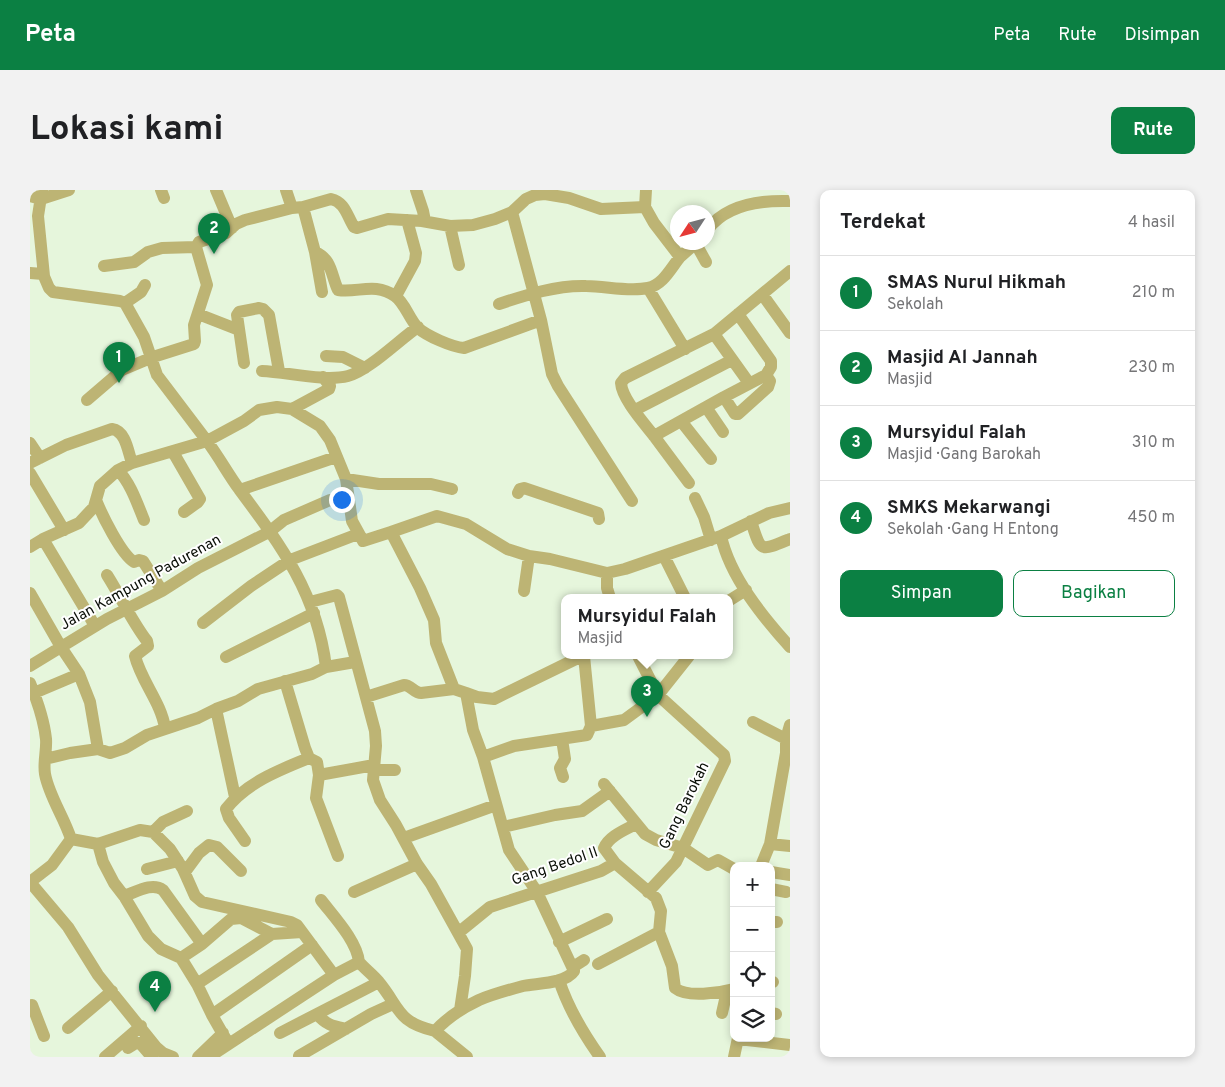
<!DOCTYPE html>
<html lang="id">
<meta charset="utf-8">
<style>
body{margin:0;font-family:Overpass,sans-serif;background:#f2f2f2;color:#202124}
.controls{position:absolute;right:15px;bottom:15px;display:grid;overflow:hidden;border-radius:10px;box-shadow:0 2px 8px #0003}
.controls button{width:45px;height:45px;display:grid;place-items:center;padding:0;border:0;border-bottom:1px solid #e0e0e0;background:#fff;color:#202124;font:25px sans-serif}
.compass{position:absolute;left:640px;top:15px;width:45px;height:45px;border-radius:50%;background:#fff;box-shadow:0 2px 8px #0003;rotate:234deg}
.you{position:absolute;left:311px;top:309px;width:18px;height:18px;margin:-12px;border:4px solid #fff;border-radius:50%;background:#1a73e8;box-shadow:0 0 0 8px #1a73e833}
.badge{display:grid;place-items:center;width:32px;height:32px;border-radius:50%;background:#0b8043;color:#fff;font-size:16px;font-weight:700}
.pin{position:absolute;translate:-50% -41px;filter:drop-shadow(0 1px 2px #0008)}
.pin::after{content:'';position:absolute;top:26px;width:18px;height:15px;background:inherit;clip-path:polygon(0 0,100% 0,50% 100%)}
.popup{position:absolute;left:531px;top:404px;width:172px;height:65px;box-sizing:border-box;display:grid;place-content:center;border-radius:10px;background:#fff;filter:drop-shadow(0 1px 4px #0005);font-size:16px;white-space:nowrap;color:#757577}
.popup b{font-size:19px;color:#202124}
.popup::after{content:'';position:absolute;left:50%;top:100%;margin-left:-10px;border:10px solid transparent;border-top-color:#fff}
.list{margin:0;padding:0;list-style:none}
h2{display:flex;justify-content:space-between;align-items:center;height:65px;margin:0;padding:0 20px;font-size:21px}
h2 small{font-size:16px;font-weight:400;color:#757577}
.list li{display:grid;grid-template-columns:32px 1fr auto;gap:15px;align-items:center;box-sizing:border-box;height:75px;padding:0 20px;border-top:1px solid #e0e0e0}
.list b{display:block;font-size:19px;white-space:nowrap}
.list p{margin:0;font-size:16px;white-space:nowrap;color:#757577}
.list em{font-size:16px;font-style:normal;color:#757577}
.actions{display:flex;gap:10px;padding:15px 20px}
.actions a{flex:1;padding:11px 0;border:1px solid #0b8043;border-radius:10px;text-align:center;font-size:18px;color:#0b8043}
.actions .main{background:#0b8043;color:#fff}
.icon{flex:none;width:28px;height:28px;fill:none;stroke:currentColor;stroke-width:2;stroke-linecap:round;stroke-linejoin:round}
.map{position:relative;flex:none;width:760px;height:867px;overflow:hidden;border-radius:10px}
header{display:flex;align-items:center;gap:30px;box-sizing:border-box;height:70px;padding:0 25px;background:#0b8043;color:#fff}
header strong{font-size:24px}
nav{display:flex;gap:28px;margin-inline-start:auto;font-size:18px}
.intro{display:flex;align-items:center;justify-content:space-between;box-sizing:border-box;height:120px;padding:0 30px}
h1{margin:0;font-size:35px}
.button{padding:12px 22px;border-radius:10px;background:#0b8043;color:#fff;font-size:18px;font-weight:700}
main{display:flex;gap:30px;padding:0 30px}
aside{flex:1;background:#fff;border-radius:10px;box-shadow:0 2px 8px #0003}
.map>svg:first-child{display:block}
</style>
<header>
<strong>Peta</strong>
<nav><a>Peta</a><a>Rute</a><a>Disimpan</a></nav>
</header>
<div class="intro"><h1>Lokasi kami</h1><a class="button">Rute</a></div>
<main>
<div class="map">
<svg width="760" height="867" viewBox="0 0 760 867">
<rect width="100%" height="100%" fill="#e6f6dc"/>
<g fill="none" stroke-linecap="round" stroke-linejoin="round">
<!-- minor -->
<path stroke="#bdb474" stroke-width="12" d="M12,0L8,26L14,86
M131,0L134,8
M186,0L202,38
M256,0L262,18L273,17L301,9C315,12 317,26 324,37L327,38L358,29L392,31L420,36L443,35L465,29L482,22L496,9L505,5L515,4L539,8L571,19L615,17L624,33L650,67L667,52
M386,0L393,21L395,31
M0,6L11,9L39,0
M273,17L285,62C302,69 301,85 308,100C328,103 345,92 365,106C375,113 379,129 388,138C397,146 422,157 434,158L511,130
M615,17L616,0
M482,22L511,130L522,184L528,196L602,311
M420,36L429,75
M678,39C697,14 730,10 760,11
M666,54L676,72
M285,62L292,102
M74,76L104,72L118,62L132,58L166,57
M0,83L13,84L19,98L23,102L90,111L95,113L114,147L127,185L177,251L214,231L229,220L247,217L262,219L290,236L300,250L316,289L322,331L333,351L361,342L390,398L404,430L406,453L424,499L436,503L443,540L453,567L479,660L507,702L544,781C535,794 507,793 493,796C478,800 463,804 449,810C432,818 417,828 405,841C366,832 370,817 348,791C342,784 335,779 329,772C327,751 304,727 291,710
M618,98L655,159
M732,104L760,143
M366,106L385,71L386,63L377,30
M95,113L111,102L115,95
M469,114C496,105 527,95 556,96C576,96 598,102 618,98C633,95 641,78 650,67
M168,124L209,140
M708,124L741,171V177L736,185L694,207L624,246C614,233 592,209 591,193L595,188L684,144L719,193
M684,144L760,81
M296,166L313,167L335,178
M214,173L207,125L209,122L229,118L233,119L239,125L249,181
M232,181C257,182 294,192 318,186C338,181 369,150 388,137
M694,207L705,224H708L738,197L740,191L736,185
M57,210L92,180L123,167L164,154L165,151L164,135L177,95L166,57L169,52L196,43L206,34L215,30L262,18
M676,217L693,242
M262,219L299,199L300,196L293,187
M605,220L702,170
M651,231L681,269
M624,246L659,293
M0,253L10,268
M143,262L170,309L168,312L154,322
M0,273L36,255L82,239C96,241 98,262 102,273
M88,280C101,294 107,313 114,330
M0,283L34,340
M316,289L349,294H401L422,299
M210,300L306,267
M488,303L490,299L494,298L568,323L569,329
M665,308L674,327L681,350
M66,310C72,325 91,364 104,372L109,370L113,371L132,401
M721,331C731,362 729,362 760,349
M361,342L407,326L436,334L477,359L499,366L520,369L577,383L595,379L691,346L739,323L760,318
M691,346C700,387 733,427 760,457
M13,349L65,436
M0,357L13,349L49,333L64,317L70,296L88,280L102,273L177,251C189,267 198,284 209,299C252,357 287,404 296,477
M634,366L655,408
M577,383V398L580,408
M77,385C91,407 101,430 117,451L118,456L105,466C111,491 131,512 135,538
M494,401L499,366
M0,403L31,457L49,484L60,512L68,559
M700,410L716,400
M280,412L307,405L309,407L345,541L346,556L343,590L350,610L366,635L387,674L401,694L437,759L435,786L430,820
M173,433L221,396L260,370L328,344
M608,466L628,505L694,565L695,571L646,672L618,702
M196,467L284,423
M0,476L77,429L132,401L168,378L239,342L254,330L300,310L319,312
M255,491L275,558L279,568L287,572L289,585L344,575
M0,493C7,510 14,530 16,549C17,560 13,572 15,584C19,606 34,627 41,649
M4,503L49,484
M436,503L447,507L464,509L552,466
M336,507L374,495C381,495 384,503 391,503L424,499
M186,519L205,607
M723,532L756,549
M561,536L594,530L628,505L659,466
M532,549L535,569L530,578L533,587
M453,567L484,556L557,545L561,536L554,466
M15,569L40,563L68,559L80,563L95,558L117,545L168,528L186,519L208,511L228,499L282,484L296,477L325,472
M344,580H365
M289,585L286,608L308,666
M574,594L615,644L626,650L653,658L678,675L688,670L704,679
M606,634C595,640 579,646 574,658L585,673L626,708L631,721L629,742L642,776L645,798C657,808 689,803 704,799
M473,637L525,625L552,621L580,601
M123,642L133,632L157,621
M374,648L466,615
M41,649L68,654L110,640L123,642L140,659L153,679L165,706L172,712L261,732L267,735L304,785
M215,651L199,628L196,619C216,593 249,580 279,568
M68,654L73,672L84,693L94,706L118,746L131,759L151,768L167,794L182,825L198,853
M740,654L760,656
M731,676L740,654L756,563V549L760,535
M117,679L148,671
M155,682L169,663L179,655L187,657L211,681
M741,682L760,685
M0,692L38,737L68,785L126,857L133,863L143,867
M0,692L22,675L41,649
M741,699L756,702
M324,702L387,674
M94,706C106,702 122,692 133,700L172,754
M741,732H747
M428,743L460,717L571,681L585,673
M529,752L577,729
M151,768L172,754L201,729L211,728L242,744
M568,774L629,742
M543,777L554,770
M529,790C538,818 553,843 570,867
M741,792H743
M167,794L242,744L272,742
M2,815L14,846
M692,823L697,801
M741,823L746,824
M287,824C296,835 303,836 316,839
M182,825L282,755
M38,838L82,801
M405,841L437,867
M250,843L349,792
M708,849L760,855
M98,858L106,853H110L122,867
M269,866L341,824L363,814
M75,867L111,836
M168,867L193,843
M179,867L304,785L329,772
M704,867L708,848"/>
</g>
<g text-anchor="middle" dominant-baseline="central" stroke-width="4" stroke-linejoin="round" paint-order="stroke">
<!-- street labels -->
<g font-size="15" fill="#0a0f07" stroke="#fff">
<text transform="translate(111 393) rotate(-29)">Jalan Kampung Padurenan</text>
<text transform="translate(655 616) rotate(-64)">Gang Barokah</text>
<text transform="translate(525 677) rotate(-19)">Gang Bedol II</text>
</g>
</g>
</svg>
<div class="controls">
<button>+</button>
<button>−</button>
<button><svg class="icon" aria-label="locate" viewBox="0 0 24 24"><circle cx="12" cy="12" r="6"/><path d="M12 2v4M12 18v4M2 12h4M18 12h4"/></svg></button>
<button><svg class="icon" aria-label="layers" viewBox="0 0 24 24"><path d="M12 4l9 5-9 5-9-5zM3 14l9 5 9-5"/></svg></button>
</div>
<svg class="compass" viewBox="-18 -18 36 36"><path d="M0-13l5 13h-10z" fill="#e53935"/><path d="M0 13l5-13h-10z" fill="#757577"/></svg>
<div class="you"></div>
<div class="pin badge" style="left:89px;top:193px">1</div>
<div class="pin badge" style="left:184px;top:64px">2</div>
<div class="pin badge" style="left:617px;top:527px">3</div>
<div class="popup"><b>Mursyidul Falah</b>Masjid</div>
<div class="pin badge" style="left:125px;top:822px">4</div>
</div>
<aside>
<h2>Terdekat<small>4 hasil</small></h2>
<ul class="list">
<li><span class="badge">1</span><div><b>SMAS Nurul Hikmah</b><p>Sekolah</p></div><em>210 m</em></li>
<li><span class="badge">2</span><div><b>Masjid Al Jannah</b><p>Masjid</p></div><em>230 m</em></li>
<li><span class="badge">3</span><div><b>Mursyidul Falah</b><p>Masjid · Gang Barokah</p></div><em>310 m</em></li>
<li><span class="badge">4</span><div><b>SMKS Mekarwangi</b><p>Sekolah · Gang H Entong</p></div><em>450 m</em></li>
</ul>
<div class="actions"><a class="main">Simpan</a><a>Bagikan</a></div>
</aside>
</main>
